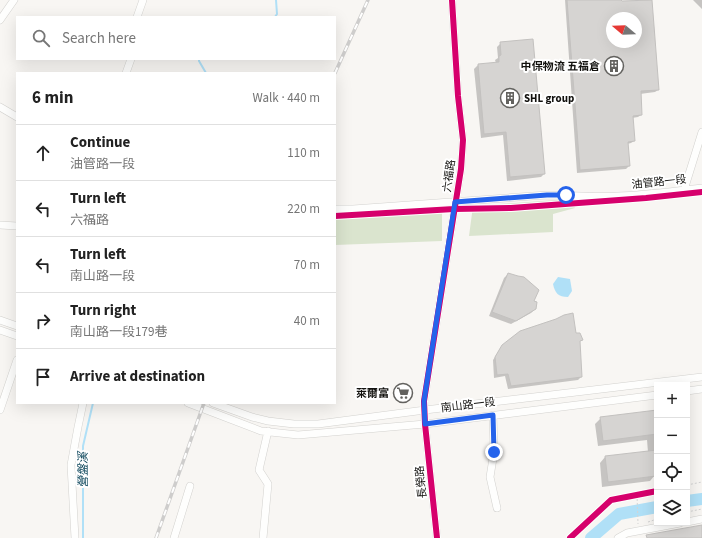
<!DOCTYPE html>
<meta charset="utf-8">
<style>
body{margin:0;font-family:"Source Sans 3","Noto Sans TC",sans-serif;background:#f6f6f6;color:#222}
.controls{position:absolute;right:12px;bottom:12px;display:grid;overflow:hidden;border-radius:0px;box-shadow:0 4px 16px #0002}
.controls button{width:36px;height:36px;display:grid;place-items:center;padding:0;border:0;border-bottom:1px solid #e0e0e0;background:#fff;color:#222;font:20px sans-serif}
.compass{position:absolute;left:606px;top:12px;width:36px;height:36px;border-radius:50%;background:#fff;box-shadow:0 4px 16px #0002;rotate:289deg}
.stop{position:absolute;width:12px;height:12px;margin:-9px;border:3px solid #2563eb;border-radius:50%;background:#fff}
.stop.end{background:#2563eb;border-color:#fff;box-shadow:0 1px 4px #0008}
.list{margin:0;padding:0;list-style:none}
h2{display:flex;justify-content:space-between;align-items:center;height:52px;margin:0;padding:0 16px;font-size:17px}
h2 small{font-size:13px;font-weight:400;color:#767676}
.list li{display:grid;grid-template-columns:26px 1fr auto;gap:12px;align-items:center;box-sizing:border-box;height:56px;padding:0 16px;border-top:1px solid #e0e0e0}
.list b{display:block;font-size:15px;white-space:nowrap}
.list p{margin:0;font-size:13px;white-space:nowrap;color:#767676}
.list em{font-size:13px;font-style:normal;color:#767676}
.icon{flex:none;width:22px;height:22px;fill:none;stroke:currentColor;stroke-width:2;stroke-linecap:round;stroke-linejoin:round}
.map{position:relative;flex:none;width:702px;height:538px;overflow:hidden}
.search{position:absolute;background:#fff;box-shadow:0 4px 16px #0002;left:16px;top:16px;width:320px;height:44px;display:flex;align-items:center;gap:10px;box-sizing:border-box;padding:0 14px;border-radius:0px;color:#767676;font-size:15px}
.panel{position:absolute;background:#fff;box-shadow:0 4px 16px #0002;left:16px;top:72px;width:320px;height:332px;border-radius:0px}
.map>svg:first-child{display:block}
</style>
<div class="map">
<svg width="702" height="538" viewBox="0 0 702 538">
<rect width="100%" height="100%" fill="#f8f6f3"/>
<!-- green -->
<path fill="#dae4ce" d="M569,199L575,208L553,214V232L469,236L473,206Z
M410,209L415,214L442,212V241L335,245V212Z"/>
<!-- water -->
<path fill="#b0e0f7" d="M558,277L570,279L572,291L568,297C558,297 555,293 553,284Z"/>
<!-- shadow -->
<path fill="#0003" fill-rule="evenodd" d="M565,0H620L621,2L651,0L658,90L655,92L640,94L641,115L638,117L632,118L634,141L631,143L627,144L629,166L626,169L577,173ZM612,18H636V42H612Z
M693,0H702V9Z
M501,43L544,174L541,177L507,181L503,135L481,138L474,69L478,65L496,63L495,60L498,58L497,47Z
M508,274L533,301L535,309L531,313L511,324L489,316L504,278Z
M575,335L579,342L581,377L578,380L508,389L505,376L494,378L493,360L500,349L503,345Z
M657,411V466H654L655,475L650,481L602,487L600,463L605,457L648,452L647,440L598,446L595,424L601,418Z"/>
<g fill="none" stroke-linecap="round" stroke-linejoin="round">
<!-- stream -->
<path stroke="#b0e0f7" stroke-width="2" d="M275,17L277,14L276,0
M199,59V61L206,73
M83,538V446L93,403"/>
<!-- river -->
<path stroke="#b0e0f7" stroke-width="12" d="M687,501L702,499
M591,538L619,514L657,507"/>
</g>
<!-- building -->
<path fill="#d6d4d2" stroke="#c3c1bf" fill-rule="evenodd" d="M567,0H621L622,1L652,0L659,90L641,91L642,115L633,116L635,141L628,142L630,166L580,170ZM612,18H636V42H612Z
M533,39L545,174L510,177L506,132L484,134L478,64L499,62V56L501,55L500,42Z
M508,273L518,276L524,277L539,290L534,301L537,302L536,309L516,321L492,312Z
M573,313L576,333H580L583,340L580,341L582,377L511,386L508,374L497,375L495,357L502,345L520,331L556,319L564,315Z
M657,410V434L603,441L600,417Z
M657,450V461H655L656,476L608,482L605,456Z
M702,525V538H647L646,535Z"/>
<g fill="none" stroke-linecap="round" stroke-linejoin="round">
<defs>
<path id="minor" d="M137,17L143,0
M0,20L14,0
M126,73L131,59
M0,107L17,117
M684,190L702,132
M335,209H353L547,195C571,195 594,198 618,196C646,195 674,191 702,188
M0,225L17,226
M0,320L17,326
M0,330L17,336
M687,391L702,389
M188,403L261,431L298,435L425,424L657,395
M213,403L252,417L268,421L294,424H318L425,410L702,377
M0,410L17,360
M493,415L494,452L490,477L497,508
M687,522L702,519
M75,538L71,465L78,427L83,403
M174,538L190,486
M263,538L268,484L259,470L268,431
M437,538L425,424L424,401L461,169L463,140L458,96L452,0
M618,538L627,533L680,523"/>
</defs>
<!-- minor casing -->
<use href="#minor" stroke="#d3d2cf" stroke-width="8"/>
<!-- path -->
<path stroke="#d4d4d4" stroke-width="1" stroke-dasharray="2 2" stroke-linecap="butt" d="M687,485L702,482
M637,495L638,524
M687,512L702,509
M648,522L657,519
M570,538L611,500L657,491"/>
<!-- minor -->
<use href="#minor" stroke="#fefefd" stroke-width="7"/>
<defs>
<path id="rail" d="M335,73L368,0
M156,538L204,403"/>
</defs>
<!-- rail casing -->
<use href="#rail" stroke="#cecdcc" stroke-width="3.5"/>
<!-- rail -->
<use href="#rail" stroke="#fff" stroke-width="2" stroke-dasharray="6" stroke-linecap="butt"/>
<defs>
<path id="cycleway" d="M335,216L454,209L511,208L646,198L702,192
M437,538L425,424L424,401L461,169L463,140L458,96L452,0
M570,538L611,500L657,491"/>
</defs>
<!-- cycleway casing -->
<use href="#cycleway" stroke="#fff" stroke-width="8"/>
<!-- cycleway -->
<use href="#cycleway" stroke="#d6006c" stroke-width="6"/>
</g>
<g fill="none" stroke-linecap="round" stroke-linejoin="round">
<!-- route -->
<path stroke="#2563eb" stroke-width="5" d="M494,452L493,415L425,424L424,401L455,202L547,195H566"/>
</g>
<!-- icons -->
<defs>
<symbol id="building-ring" viewBox="-11 -11 22 22"><circle r="9.5" fill="#fff" stroke="#63625f" stroke-width="1.5"/><path d="M-4-6H4V6H1V3H-1V6H-4ZM-2.5-4.3h1.7v1.8h-1.7ZM.8-4.3h1.7v1.8H.8ZM-2.5-1h1.7V.8h-1.7ZM.8-1h1.7V.8H.8Z" fill="#63625f"/></symbol>
<symbol id="supermarket-ring" viewBox="-11 -11 22 22"><circle r="9.5" fill="#fff" stroke="#63625f" stroke-width="1.5"/><path d="M-6-5.5h2.5l.6 2H6L4.5 2H-2.5L-4.4-4H-6ZM-1.5 3.2a1.3 1.3 0 1 0 .1 0ZM3 3.2a1.3 1.3 0 1 0 .1 0Z" fill="#63625f"/></symbol>
</defs>
<g fill-rule="evenodd">
<use href="#building-ring" x="603" y="55" width="22" height="22"/>
<use href="#building-ring" x="499" y="87" width="22" height="22"/>
<use href="#supermarket-ring" x="392" y="382" width="22" height="22"/>
</g>
<g text-anchor="middle" dominant-baseline="central" stroke-width="4" stroke-linejoin="round" paint-order="stroke">
<!-- poi labels -->
<g font-size="11" font-weight="bold" fill="#13120f" stroke="#fff" text-anchor="end">
<text x="600" y="66">中保物流 五福倉</text>
<text x="524" y="98" text-anchor="start">SHL group</text>
<text x="389" y="393">萊爾富</text>
</g>
<!-- street labels -->
<g font-size="11" fill="#13120f" stroke="#fff">
<text transform="translate(449 176) rotate(-82)">六福路</text>
<text transform="translate(659 182) rotate(-6)">油管路一段</text>
<text transform="translate(468 405) rotate(-7)">南山路一段</text>
<text transform="translate(421 482) rotate(-96)">長榮路</text>
</g>
<!-- water labels -->
<g font-size="12" font-style="italic" fill="#003d53" stroke="#fff">
<text transform="translate(83 470) rotate(-90)">營盤溪</text>
</g>
</g>
</svg>
<div class="controls">
<button>+</button>
<button>−</button>
<button><svg class="icon" aria-label="locate" viewBox="0 0 24 24"><circle cx="12" cy="12" r="6"/><path d="M12 2v4M12 18v4M2 12h4M18 12h4"/></svg></button>
<button><svg class="icon" aria-label="layers" viewBox="0 0 24 24"><path d="M12 4l9 5-9 5-9-5zM3 14l9 5 9-5"/></svg></button>
</div>
<svg class="compass" viewBox="-18 -18 36 36"><path d="M0-13l5 13h-10z" fill="#e53935"/><path d="M0 13l5-13h-10z" fill="#767676"/></svg>
<div class="stop" style="left:566px;top:195px"></div>
<div class="stop end" style="left:494px;top:452px"></div>
<div class="search"><svg class="icon" aria-label="search" viewBox="0 0 24 24"><circle cx="10" cy="10" r="6"/><path d="M15 15l6 6"/></svg>Search here</div>
<section class="panel">
<h2>6 min<small>Walk · 440 m</small></h2>
<ul class="list">
<li><svg class="icon" aria-label="ahead" viewBox="0 0 24 24"><path d="M12 20V5M6 11l6-6 6 6"/></svg><div><b>Continue</b><p>油管路一段</p></div><em>110 m</em></li>
<li><svg class="icon" aria-label="left" viewBox="0 0 24 24"><path d="M17 20v-9H6M10 6l-5 5 5 5"/></svg><div><b>Turn left</b><p>六福路</p></div><em>220 m</em></li>
<li><svg class="icon" aria-label="left" viewBox="0 0 24 24"><path d="M17 20v-9H6M10 6l-5 5 5 5"/></svg><div><b>Turn left</b><p>南山路一段</p></div><em>70 m</em></li>
<li><svg class="icon" aria-label="right" viewBox="0 0 24 24"><path d="M7 20v-9h11M14 6l5 5-5 5"/></svg><div><b>Turn right</b><p>南山路一段179巷</p></div><em>40 m</em></li>
<li><svg class="icon" aria-label="arrive" viewBox="0 0 24 24"><path d="M6 21V4h12l-3 4 3 4H6"/></svg><div><b>Arrive at destination</b></div></li>
</ul>
</section>
</div>
